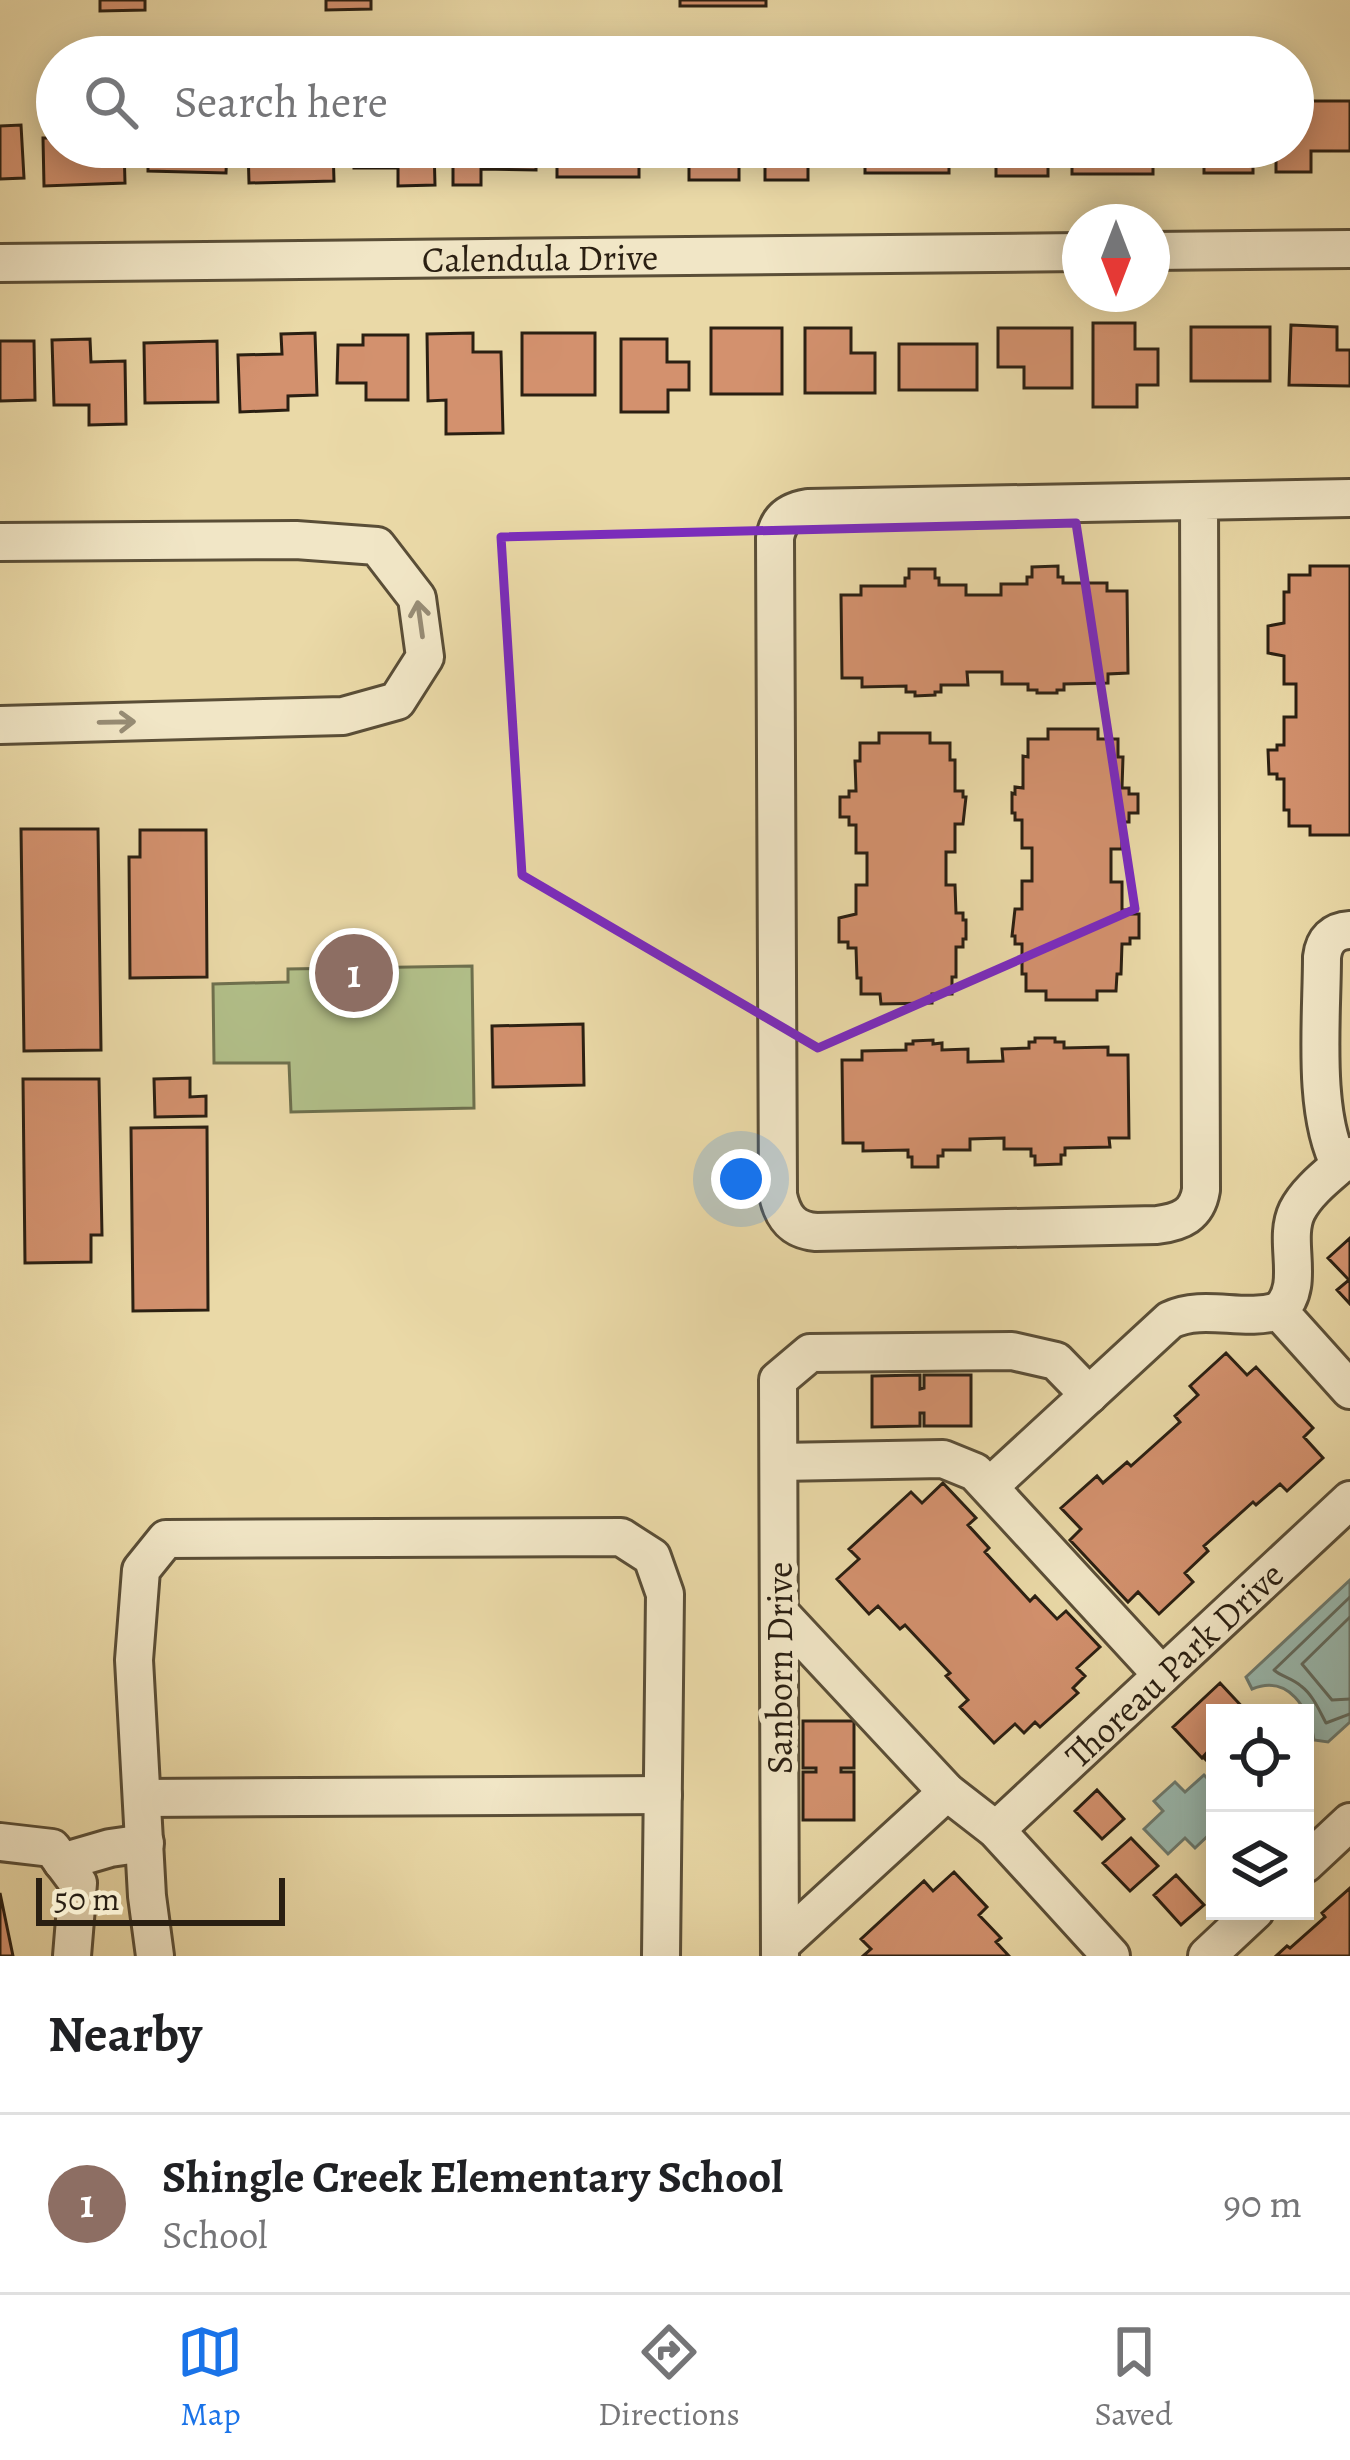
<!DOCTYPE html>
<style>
body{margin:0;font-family:Alegreya,serif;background:#f2f2f2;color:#202124}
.controls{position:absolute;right:36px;bottom:36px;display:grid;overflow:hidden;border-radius:0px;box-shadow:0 6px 30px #0003}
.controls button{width:108px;height:108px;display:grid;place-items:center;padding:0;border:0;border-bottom:3px solid #e0e0e0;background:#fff;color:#202124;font:60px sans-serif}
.compass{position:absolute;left:1062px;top:204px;width:108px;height:108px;border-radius:50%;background:#fff;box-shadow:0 6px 30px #0003;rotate:180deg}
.scale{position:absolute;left:36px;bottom:30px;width:249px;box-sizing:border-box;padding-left:12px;border:6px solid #2a1f12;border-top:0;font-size:33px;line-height:42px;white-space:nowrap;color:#2a1f12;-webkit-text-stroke:9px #f1e6c6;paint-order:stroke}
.you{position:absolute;left:741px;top:1179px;width:42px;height:42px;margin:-30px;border:9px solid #fff;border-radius:50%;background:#1a73e8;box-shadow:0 0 0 18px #1a73e833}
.badge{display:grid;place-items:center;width:78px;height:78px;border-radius:50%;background:#1a73e8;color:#fff;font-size:39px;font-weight:700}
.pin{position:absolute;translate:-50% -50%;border:6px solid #fff;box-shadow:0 3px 12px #0006}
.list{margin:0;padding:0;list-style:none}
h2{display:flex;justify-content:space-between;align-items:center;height:156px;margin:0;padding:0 48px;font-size:51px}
h2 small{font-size:39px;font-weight:400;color:#757577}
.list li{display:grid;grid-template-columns:78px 1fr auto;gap:36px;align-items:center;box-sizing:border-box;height:180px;padding:0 48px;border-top:3px solid #e0e0e0}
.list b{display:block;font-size:45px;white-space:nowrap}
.list p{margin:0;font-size:39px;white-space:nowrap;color:#757577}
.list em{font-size:39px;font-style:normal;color:#757577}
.icon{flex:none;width:66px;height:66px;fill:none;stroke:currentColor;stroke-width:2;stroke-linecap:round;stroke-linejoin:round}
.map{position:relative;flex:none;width:1350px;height:1956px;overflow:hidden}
.search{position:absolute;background:#fff;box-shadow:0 6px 30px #0003;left:36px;right:36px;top:36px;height:132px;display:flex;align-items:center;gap:30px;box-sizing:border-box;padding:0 42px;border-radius:66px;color:#757577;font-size:45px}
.sheet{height:336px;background:#fff}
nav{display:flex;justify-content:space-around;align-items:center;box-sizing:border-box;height:168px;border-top:3px solid #e0e0e0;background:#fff;font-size:33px;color:#757577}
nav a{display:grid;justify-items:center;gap:6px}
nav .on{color:#1a73e8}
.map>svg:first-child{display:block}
</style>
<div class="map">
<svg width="1350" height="1956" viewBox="0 0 1350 1956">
<rect width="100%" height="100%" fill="#ead9a7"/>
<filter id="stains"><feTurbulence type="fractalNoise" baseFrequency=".00167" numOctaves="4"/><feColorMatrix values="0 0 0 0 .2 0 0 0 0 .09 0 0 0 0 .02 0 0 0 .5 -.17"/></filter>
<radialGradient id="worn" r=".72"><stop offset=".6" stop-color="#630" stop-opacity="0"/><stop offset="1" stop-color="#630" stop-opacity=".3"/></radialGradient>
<!-- green -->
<path fill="#b2c08a" stroke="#6e704e" stroke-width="3" d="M472,966L474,1108L291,1112L289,1063H214L213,984L288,982V969Z"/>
<!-- water -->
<path fill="#99b9af" stroke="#6d7b70" stroke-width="3" d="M1350,1580V1722L1328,1742L1314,1740C1309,1709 1289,1674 1252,1689L1246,1677Z
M1204,1775L1215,1786V1810L1209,1816L1215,1823V1829L1195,1848L1185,1838L1168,1854L1144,1829L1163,1811L1154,1801L1175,1782L1185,1792Z"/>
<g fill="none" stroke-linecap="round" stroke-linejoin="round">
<!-- shore -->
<path stroke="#626c60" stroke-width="3" d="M1350,1597L1274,1670C1282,1677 1292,1678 1301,1686C1313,1695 1319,1710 1326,1723L1350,1714
M1350,1617L1302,1664L1332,1700L1350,1699"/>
</g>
<!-- building -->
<path fill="#d3916e" stroke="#2a1f12" stroke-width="3" d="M100,0H145V10L100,11Z
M326,0H371V9L326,10Z
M680,0H766V6H680Z
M1293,101H1350V151H1311V172H1276V147H1293Z
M21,125L24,178L0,179V126Z
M43,138H57V147H124L125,183L44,186Z
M148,147H227L226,173L148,171Z
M248,147H333L334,181L249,183Z
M354,147H434L435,185L398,186V168H354Z
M453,147H536V170L481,169V185H453Z
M557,147H639V177H557Z
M663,147H739V180H689V156H663Z
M765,147H854V152H808V180H765Z
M865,147H949V173H865Z
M969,147H1048V176H996V151H969Z
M1072,147H1153V174H1072Z
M1175,147H1253V173H1204V149H1175Z
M1093,323H1135V349H1158V385H1137V407H1093Z
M1291,325L1337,327V350H1350V386L1289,385Z
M1191,327H1270V381H1191Z
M711,328H782V394H711Z
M805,328H851V353H875V393H805Z
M998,328H1072V388H1024V367H998Z
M315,333L317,395L288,396V410L240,412L238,355L282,354L281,334Z
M473,333V352H501L503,433L446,434V400L428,401L427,334Z
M522,333H595V395H522Z
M363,335H408V400H366V383H337L338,345H363Z
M90,339L91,362L125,361L126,424L89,425V405H54L52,340Z
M621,339H667V362H689V390H668V412H621Z
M0,341H34L35,400L0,401Z
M217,341L218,402L145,403L144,343Z
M899,344H977V390H899Z
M1058,566V577H1063V583H1107V591H1127L1128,673L1108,674V683L1064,684V690H1057V693H1037V690H1028V684H1002V672H967L968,685H941V692H935V695L915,696V692H906V686L862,687V678H842L841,595H861V586H905V578H909V569H935V578H939V585H966V595H1001V584H1027V577H1032V567Z
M1310,566H1350V835H1310V826H1289V810H1284V779H1277V774H1269L1268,750H1277V745H1284V717H1296V684H1284V656L1268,653V626L1284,623V592H1289V575H1310Z
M1048,729H1098V739H1118V757H1123L1122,788H1129V794H1138V813H1129V822H1122V849H1111V882H1122V910H1130V914H1139V938H1130V944H1122L1121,974H1117L1116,991H1097V1000H1046V991H1026V974H1022V944H1015V936H1012L1015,909H1022V881H1032V848H1022V820H1015V813H1012V793L1015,794V787L1023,788V756L1028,757V739H1048Z
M879,733H930V743H950V760H955V791H963V797H966L963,824H955V852H946V885H955L956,913H963V920H966V939H963V947H956V977H952V994H932V1003L881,1004L880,994H861V978H857L856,948H848V942H839V918L856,914V885H867V853H856V825H849V817H840V797H849V791H856L855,761H860V743H879Z
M21,829H98L101,1050L24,1051Z
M140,830H206L207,977L130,978L129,857H140Z
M583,1024L584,1085L493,1087L492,1026Z
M1035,1038H1055V1042H1064V1048L1108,1047V1055H1128L1129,1138H1109L1110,1147L1065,1148V1155H1061V1164L1035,1165V1156H1031V1149H1004V1138L970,1139V1150H943V1156H938V1167H912V1157H908V1150L863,1151V1143H843L842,1060H862V1051L906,1050V1044H913V1041L933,1040V1044L942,1043V1050L968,1049V1062L1003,1061L1002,1049L1029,1048V1042H1035Z
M190,1078V1097L206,1096V1116L155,1117L154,1079Z
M23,1079H99L102,1235H91V1262L25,1263Z
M207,1127L208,1310L133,1311L131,1128Z
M1350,1238V1304L1337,1290L1349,1280L1328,1258Z
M1226,1353L1247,1375L1256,1367L1313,1428L1304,1437L1323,1458L1287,1491L1280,1484L1256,1505L1253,1502L1204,1546L1208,1551L1185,1573L1193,1582L1159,1614L1138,1592L1128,1602L1070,1540L1081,1529L1061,1508L1097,1476L1103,1483L1127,1462L1131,1466L1180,1422L1175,1416L1198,1395L1190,1386Z
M920,1375V1389L924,1388V1375H971V1426H924V1413H920V1426L872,1427V1376Z
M943,1483L976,1518L968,1525L989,1548L985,1552L1030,1601L1035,1596L1057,1619L1066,1611L1100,1647L1077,1668L1085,1676L1073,1688L1078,1693L1040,1727L1035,1722L1024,1733L1015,1724L994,1743L960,1707L968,1700L946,1676L950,1673L905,1625L900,1629L878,1606L869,1614L837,1579L859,1559L849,1549L911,1492L922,1503Z
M1220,1683L1248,1713H1215V1769L1205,1759L1213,1750L1211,1748L1202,1758L1173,1727Z
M803,1721H854V1768H841V1772H854V1820H803V1772H816V1768H803Z
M1097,1790L1124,1819L1102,1839L1075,1811Z
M1131,1838L1158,1866L1130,1891L1103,1863Z
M954,1872L987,1907L979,1915L1001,1938L996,1942L1009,1956H863L871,1949L861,1939L924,1881L933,1891Z
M1176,1875L1204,1905L1181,1925L1154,1895Z
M1350,1888V1956H1276L1287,1946L1290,1948L1325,1917L1322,1913Z
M0,1893L13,1956H0Z"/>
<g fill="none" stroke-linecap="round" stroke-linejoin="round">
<defs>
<g id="minor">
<path d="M1152,251L1350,249"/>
<path id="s1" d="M0,263L1080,252"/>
<path d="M1199,501L1201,1190C1197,1215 1181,1222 1157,1225L816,1232C793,1230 783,1218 778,1195L775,538C778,519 789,511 808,508L1350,498"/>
<path d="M0,542L296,540L377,546L417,598L425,657L397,701L343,716L0,725"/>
<path d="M1350,1156C1333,1172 1308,1189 1297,1211C1282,1242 1307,1285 1279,1311L1350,1390"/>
<path d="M1340,1165C1312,1113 1322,1017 1322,957C1324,940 1333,931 1350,930"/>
<path d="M779,1462L943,1459L975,1472L1162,1675"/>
<path d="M990,1486L1170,1320C1204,1304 1243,1322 1279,1311"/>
<path d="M779,1612L947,1792L996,1830L1111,1956"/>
<path d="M143,1798L663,1795"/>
<path id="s2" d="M996,1830L1350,1500"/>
<path d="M0,1842L52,1848L78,1883L72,1956"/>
<path d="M62,1862L110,1848L145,1843"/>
<path d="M1305,1864L1350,1822"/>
<path d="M780,1945L947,1792"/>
<path d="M155,1956L147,1896L134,1660L141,1570L166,1539L621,1537L652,1557L665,1594L661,1956"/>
<path d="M780,1956L778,1380L810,1353L1012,1351L1056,1361L1089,1395"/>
<path d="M1207,1956L1255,1911"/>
</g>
</defs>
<!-- minor casing -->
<use href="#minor" stroke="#5a4e37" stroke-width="42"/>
<!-- minor -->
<use href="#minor" stroke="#f1e6c6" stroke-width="36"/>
</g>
<!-- one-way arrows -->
<defs><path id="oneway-shaft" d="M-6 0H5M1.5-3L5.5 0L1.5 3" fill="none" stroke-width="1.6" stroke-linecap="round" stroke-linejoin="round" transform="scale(3)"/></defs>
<g stroke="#978c75">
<use href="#oneway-shaft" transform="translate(420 619) rotate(-98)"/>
<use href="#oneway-shaft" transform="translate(117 722) rotate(-1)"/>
</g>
<!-- marked area -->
<path fill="none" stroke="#7b2cbf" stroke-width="9" stroke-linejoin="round" d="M1076,523L1135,909L818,1048L522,875L501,537Z"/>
<g text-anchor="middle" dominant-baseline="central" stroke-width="12" stroke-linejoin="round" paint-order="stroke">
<!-- street labels -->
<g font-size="36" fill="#2a1f12" stroke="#f1e6c6">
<text stroke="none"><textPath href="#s1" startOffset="540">Calendula Drive</textPath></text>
<text stroke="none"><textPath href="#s2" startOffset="243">Thoreau Park Drive</textPath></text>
<text transform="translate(779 1668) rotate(-90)">Sanborn Drive</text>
</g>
</g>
<rect width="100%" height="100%" filter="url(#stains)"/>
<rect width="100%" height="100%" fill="url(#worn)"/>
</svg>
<div class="controls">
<button><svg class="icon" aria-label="locate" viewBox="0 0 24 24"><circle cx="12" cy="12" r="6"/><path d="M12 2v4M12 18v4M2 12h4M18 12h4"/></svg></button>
<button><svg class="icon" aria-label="layers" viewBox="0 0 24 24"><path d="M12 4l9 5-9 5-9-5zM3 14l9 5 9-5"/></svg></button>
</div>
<svg class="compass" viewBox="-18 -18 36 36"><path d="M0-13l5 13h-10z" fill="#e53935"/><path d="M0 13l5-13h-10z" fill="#757577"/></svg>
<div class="scale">50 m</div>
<div class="you"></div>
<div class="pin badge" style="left:354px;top:973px;background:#8d6e63">1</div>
<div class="search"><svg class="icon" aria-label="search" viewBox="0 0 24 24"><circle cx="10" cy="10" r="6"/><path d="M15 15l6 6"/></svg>Search here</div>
</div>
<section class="sheet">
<h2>Nearby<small></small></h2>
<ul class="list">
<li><span class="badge" style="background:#8d6e63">1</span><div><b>Shingle Creek Elementary School</b><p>School</p></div><em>90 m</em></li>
</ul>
</section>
<nav>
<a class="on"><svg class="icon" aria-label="map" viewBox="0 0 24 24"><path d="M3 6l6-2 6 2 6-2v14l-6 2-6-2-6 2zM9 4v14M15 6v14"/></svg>Map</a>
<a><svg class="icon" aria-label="directions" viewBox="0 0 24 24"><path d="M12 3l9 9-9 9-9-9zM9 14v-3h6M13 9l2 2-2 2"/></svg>Directions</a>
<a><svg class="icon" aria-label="saved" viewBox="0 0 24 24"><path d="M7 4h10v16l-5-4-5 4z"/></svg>Saved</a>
</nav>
